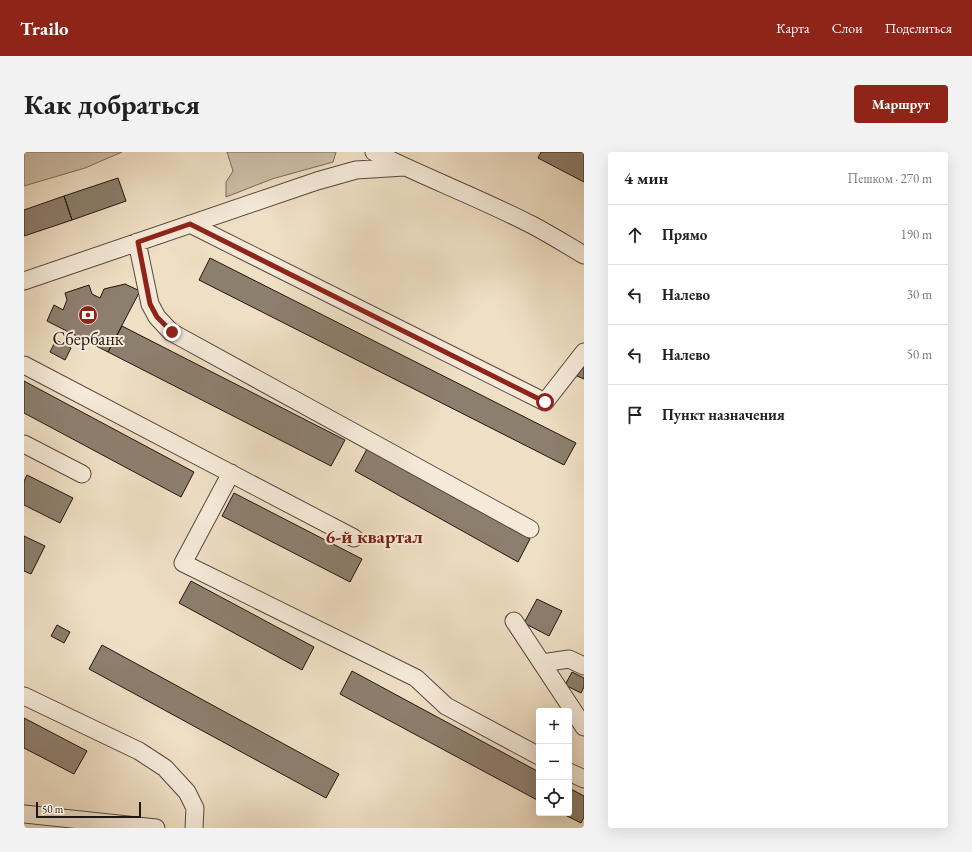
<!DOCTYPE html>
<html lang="ru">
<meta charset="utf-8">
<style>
body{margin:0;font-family:"EB Garamond",serif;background:#f2f2f2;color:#222}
.controls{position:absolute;right:12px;bottom:12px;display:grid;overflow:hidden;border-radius:4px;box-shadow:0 4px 16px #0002}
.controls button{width:36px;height:36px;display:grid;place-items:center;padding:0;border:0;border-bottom:1px solid #e0e0e0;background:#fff;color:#222;font:20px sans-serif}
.scale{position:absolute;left:12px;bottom:10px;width:105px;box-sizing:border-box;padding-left:4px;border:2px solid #231611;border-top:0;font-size:11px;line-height:14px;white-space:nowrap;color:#231611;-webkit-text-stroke:3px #f5ead9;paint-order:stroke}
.stop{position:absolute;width:12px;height:12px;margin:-9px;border:3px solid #8f2418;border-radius:50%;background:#fff}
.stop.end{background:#8f2418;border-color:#fff;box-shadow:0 1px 4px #0008}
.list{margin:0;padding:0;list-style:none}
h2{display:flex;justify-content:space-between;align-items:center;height:52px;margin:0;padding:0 16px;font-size:17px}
h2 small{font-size:13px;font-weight:400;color:#767676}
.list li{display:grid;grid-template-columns:26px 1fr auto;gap:12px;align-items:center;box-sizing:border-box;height:60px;padding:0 16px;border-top:1px solid #e0e0e0}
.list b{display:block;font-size:15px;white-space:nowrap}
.list em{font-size:13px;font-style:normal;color:#767676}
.icon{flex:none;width:22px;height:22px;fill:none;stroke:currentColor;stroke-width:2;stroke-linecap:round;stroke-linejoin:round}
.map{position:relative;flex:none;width:560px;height:676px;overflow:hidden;border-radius:4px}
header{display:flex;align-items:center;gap:24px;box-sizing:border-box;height:56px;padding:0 20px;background:#8f2418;color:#fff}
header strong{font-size:19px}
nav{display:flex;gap:22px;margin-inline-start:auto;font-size:14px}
.intro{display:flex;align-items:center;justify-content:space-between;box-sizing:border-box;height:96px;padding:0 24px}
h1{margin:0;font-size:28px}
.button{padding:10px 18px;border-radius:4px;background:#8f2418;color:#fff;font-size:14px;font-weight:700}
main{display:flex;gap:24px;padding:0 24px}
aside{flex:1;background:#fff;border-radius:4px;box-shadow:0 4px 16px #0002}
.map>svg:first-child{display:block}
</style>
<header>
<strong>Trailo</strong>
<nav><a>Карта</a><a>Слои</a><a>Поделиться</a></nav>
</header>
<div class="intro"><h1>Как добраться</h1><a class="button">Маршрут</a></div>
<main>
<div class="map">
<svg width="560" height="676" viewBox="0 0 560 676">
<rect width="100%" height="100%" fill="#efdfc4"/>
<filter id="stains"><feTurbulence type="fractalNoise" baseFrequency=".005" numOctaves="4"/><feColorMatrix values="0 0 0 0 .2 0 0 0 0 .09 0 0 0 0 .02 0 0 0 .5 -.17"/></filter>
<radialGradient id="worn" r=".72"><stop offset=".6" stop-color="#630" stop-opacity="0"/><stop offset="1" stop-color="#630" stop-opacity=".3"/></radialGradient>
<!-- green -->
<path fill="#ccbda6" stroke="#786a5c" d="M0,0H98L61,16L0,34Z
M203,0H312L309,10L248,27L202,45V30L209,19Z"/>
<!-- building -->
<path fill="#8d7f6e" stroke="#231611" d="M517,0H560V30L514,6Z
M94,26L102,49L48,68L40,44Z
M40,44L48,68L0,84V58Z
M186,106L552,291L540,313L175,128Z
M101,132L116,139L84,200L23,169L30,153L39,158L43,148L41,141L65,133L68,142L76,146L80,137Z
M98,174L321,288L307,314L84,200Z
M32,188L47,196L41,208L26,200Z
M560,211V227L553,224Z
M0,229L170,320L157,345L0,261Z
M343,297L506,387L494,410L331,319Z
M3,323L49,346L36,371L0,353V329Z
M210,341L338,407L326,430L198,364Z
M0,384L21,394L7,422L0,419Z
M167,429L290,495L278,518L155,451Z
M513,447L538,459L525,484L500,471Z
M33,473L46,480L40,491L27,484Z
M78,493L315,622L302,646L65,517Z
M328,519L515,620V649L316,542Z
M548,520L560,526V535L557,541L541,533Z
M0,566L63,599L50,622L0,596Z
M545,636L560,644V665L557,671L537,661H545Z"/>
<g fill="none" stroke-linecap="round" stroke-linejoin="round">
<defs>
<path id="minor" d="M350,0C402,26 458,47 510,74C527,83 543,93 560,103
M166,72L521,250L560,200
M113,90L126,152L133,165L147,180L506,377
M0,129L293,29L332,18L380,15
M0,213L330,386
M0,292L58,322
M207,321L159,411L392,526L422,554L515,604
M490,469L560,575
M518,511L545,507L560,514
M0,544L115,599L141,616L163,640L171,656L170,676
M545,620L560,627
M0,662L132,676"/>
</defs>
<!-- minor casing -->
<use href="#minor" stroke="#56483e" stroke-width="19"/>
<!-- minor -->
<use href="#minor" stroke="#f5ead9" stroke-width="17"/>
</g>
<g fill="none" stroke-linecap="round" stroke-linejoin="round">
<!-- route -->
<path stroke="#8f2418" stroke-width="5" d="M148,180L133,165L126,152L114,90L166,72L521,250"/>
</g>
<!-- icons -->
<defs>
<symbol id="bank-disc" viewBox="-11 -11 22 22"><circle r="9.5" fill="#8f2418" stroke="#f5ead9"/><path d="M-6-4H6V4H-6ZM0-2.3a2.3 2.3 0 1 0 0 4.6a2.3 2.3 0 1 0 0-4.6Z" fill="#fff"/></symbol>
</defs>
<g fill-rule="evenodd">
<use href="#bank-disc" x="53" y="152" width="22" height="22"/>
</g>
<g text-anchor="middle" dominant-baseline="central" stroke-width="4" stroke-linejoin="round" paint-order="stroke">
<!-- poi labels -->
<g font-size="18" fill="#231611" stroke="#f5ead9">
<text x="64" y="186">Сбербанк</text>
</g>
<!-- neighbourhood labels -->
<g font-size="19" font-weight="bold" fill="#7a1f14" stroke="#f5ead9">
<text x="350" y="384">6-й квартал</text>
</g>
</g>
<rect width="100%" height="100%" filter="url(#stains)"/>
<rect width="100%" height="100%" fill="url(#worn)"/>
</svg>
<div class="controls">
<button>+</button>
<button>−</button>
<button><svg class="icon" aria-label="locate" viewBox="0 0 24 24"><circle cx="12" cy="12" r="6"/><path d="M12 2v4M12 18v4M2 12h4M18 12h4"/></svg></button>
</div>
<div class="scale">50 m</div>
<div class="stop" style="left:521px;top:250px"></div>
<div class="stop end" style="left:148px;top:180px"></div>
</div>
<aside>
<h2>4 мин<small>Пешком · 270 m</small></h2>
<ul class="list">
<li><svg class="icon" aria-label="ahead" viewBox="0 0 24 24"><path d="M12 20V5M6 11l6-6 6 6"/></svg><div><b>Прямо</b></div><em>190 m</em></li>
<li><svg class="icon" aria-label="left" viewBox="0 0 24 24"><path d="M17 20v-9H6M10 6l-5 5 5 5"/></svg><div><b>Налево</b></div><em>30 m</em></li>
<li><svg class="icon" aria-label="left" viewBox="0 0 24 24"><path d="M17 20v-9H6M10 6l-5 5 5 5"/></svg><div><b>Налево</b></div><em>50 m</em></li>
<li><svg class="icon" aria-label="arrive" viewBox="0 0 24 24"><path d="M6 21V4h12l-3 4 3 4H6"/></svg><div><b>Пункт назначения</b></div></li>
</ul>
</aside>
</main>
